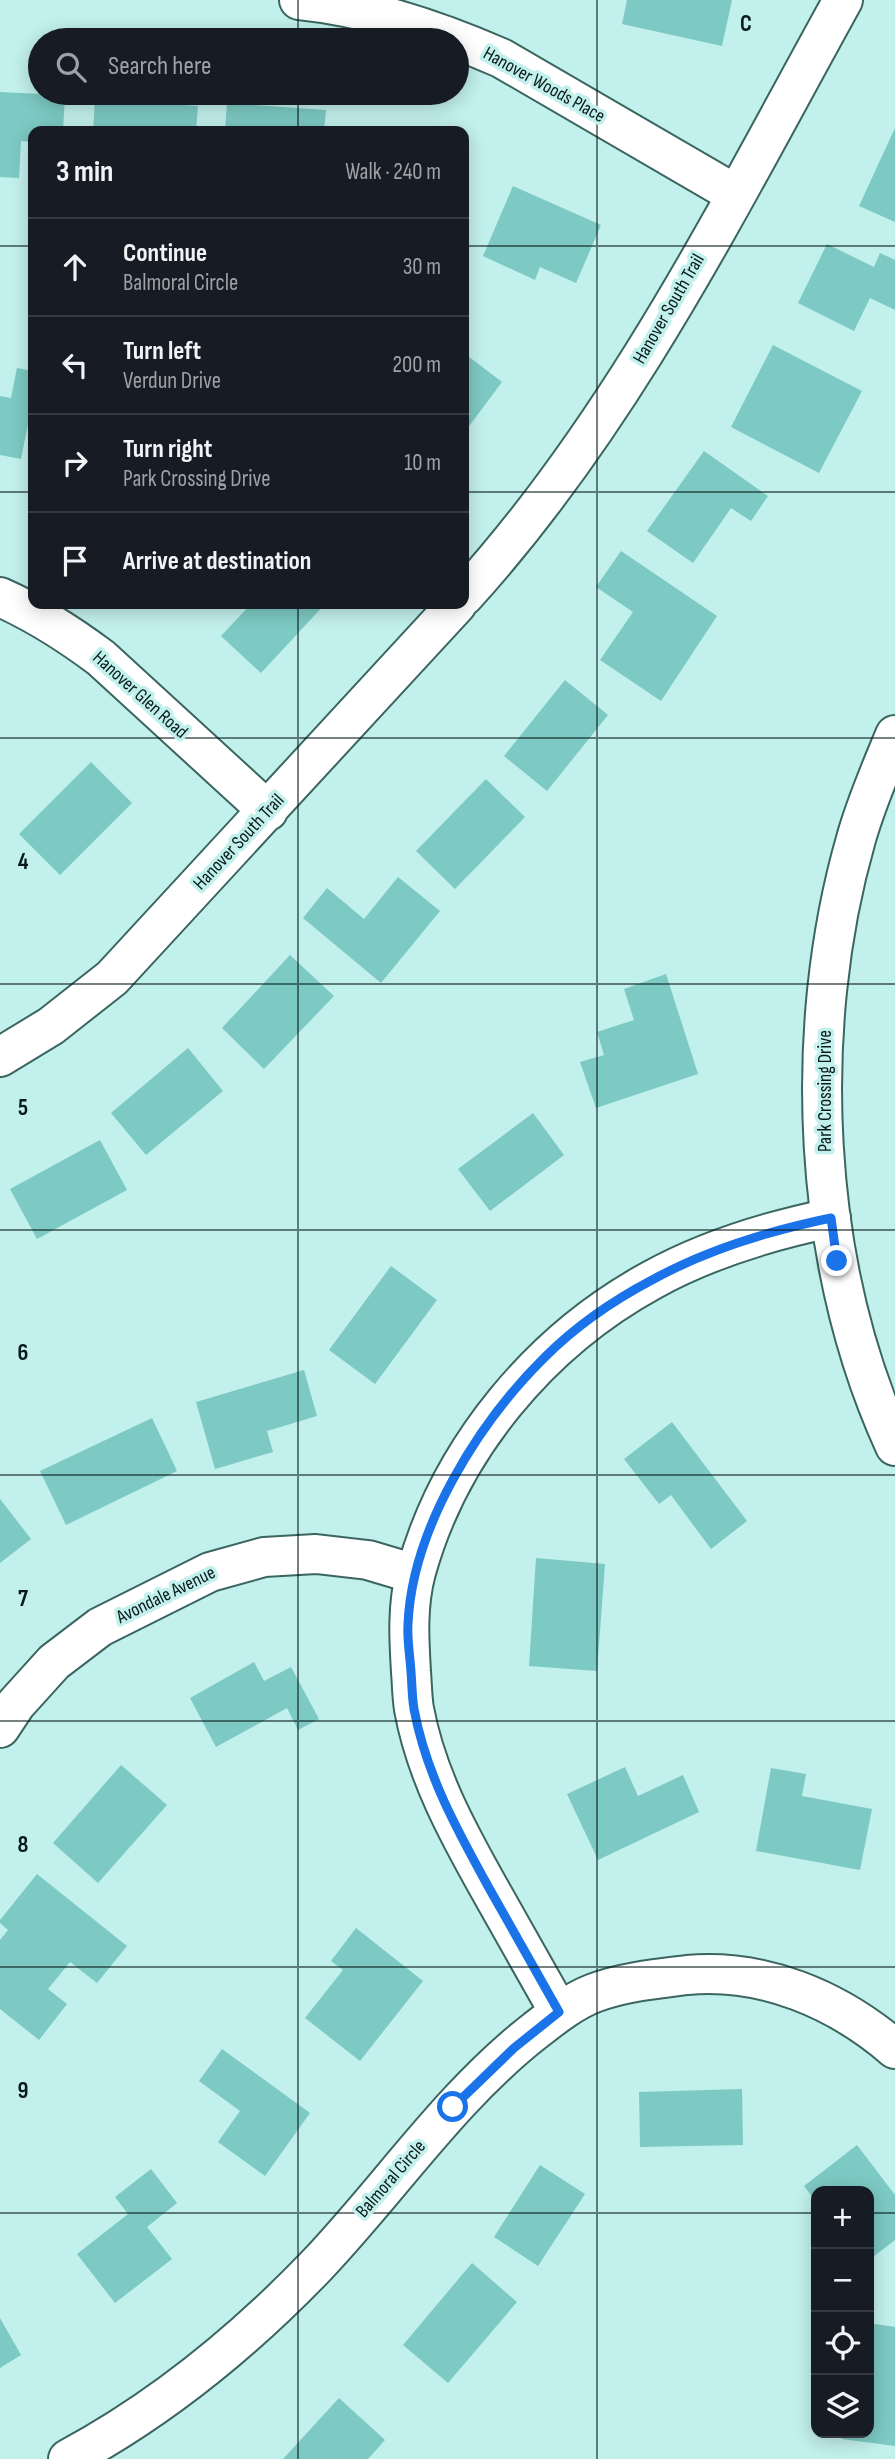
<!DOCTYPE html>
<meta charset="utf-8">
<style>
body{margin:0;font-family:"Sofia Sans Condensed",sans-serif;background:#20242c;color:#f1f3f6}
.controls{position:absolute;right:21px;bottom:21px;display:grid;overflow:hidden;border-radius:14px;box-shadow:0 4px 18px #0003}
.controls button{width:63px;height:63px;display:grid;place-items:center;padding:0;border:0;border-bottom:2px solid #363941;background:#171b24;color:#f1f3f6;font:35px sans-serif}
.stop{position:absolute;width:21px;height:21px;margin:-16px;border:5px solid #1a73e8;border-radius:50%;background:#fff}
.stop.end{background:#1a73e8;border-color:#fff;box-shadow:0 2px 7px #0008}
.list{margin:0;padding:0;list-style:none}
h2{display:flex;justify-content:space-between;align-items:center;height:91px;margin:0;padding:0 28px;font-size:30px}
h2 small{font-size:23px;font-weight:400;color:#9ea1a6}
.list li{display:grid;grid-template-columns:46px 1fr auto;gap:21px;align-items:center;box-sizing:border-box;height:98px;padding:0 28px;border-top:2px solid #363941}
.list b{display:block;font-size:26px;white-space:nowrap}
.list p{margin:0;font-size:23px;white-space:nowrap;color:#9ea1a6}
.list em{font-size:23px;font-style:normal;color:#9ea1a6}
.icon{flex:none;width:38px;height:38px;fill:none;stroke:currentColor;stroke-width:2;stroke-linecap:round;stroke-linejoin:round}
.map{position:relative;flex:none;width:895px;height:2459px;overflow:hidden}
.search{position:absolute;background:#171b24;box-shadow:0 4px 18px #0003;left:28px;top:28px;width:441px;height:77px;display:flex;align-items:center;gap:18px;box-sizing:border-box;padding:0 24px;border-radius:38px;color:#9ea1a6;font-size:26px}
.panel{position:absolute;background:#171b24;box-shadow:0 4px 18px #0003;left:28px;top:126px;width:441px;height:483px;border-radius:14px}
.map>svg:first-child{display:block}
</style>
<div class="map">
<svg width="895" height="2459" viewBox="0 0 895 2459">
<rect width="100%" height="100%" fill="#c2f0ec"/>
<!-- building -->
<path fill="#7dc9c3" d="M627,0H732L722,46L622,24Z
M0,92L65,95L63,131H33V142L21,141L19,178L0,177Z
M95,99L198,106L196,131H93Z
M227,103L326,110L324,131H225Z
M895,128V222L859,206Z
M513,186L601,225L576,283L540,267L535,280L483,256Z
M827,244L874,267L880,253L895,260V310L870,298L854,331L798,303Z
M773,345L862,391L819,473L731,427Z
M464,353L502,382L464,433Z
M17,368L33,371V420L29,419L21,459L0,455V396L11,398Z
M704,451L768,496L751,521L731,508L693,563L647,531Z
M621,551L717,616L661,701L600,660L633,612L596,587Z
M251,604H325L261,673L221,636Z
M565,680L608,715L547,791L504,756Z
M91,762L132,803L60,875L19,834Z
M486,779L525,817L455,889L416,851Z
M398,877L440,911L381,983L303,918L327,888L364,919Z
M290,955L334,996L264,1069L222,1028Z
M666,974L698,1074L596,1108L580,1062L604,1055L597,1032L634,1020L624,989Z
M188,1048L223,1091L146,1155L111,1113Z
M533,1113L564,1155L490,1211L458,1169Z
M100,1140L127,1190L37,1239L10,1189Z
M391,1266L437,1300L375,1384L329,1350Z
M304,1370L317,1416L267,1431L273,1452L215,1469L196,1402Z
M152,1418L177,1471L66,1525L40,1471Z
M672,1422L747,1521L711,1549L671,1495L659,1504L624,1459Z
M0,1499L31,1539L0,1563Z
M536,1558L605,1564L597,1671L529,1666Z
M254,1662L264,1681L291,1667L319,1719L298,1730L287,1708L216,1747L190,1698Z
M121,1765L167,1805L98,1883L53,1843Z
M625,1767L638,1796L683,1775L699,1812L598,1860L567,1794Z
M771,1768L806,1774L802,1796L872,1809L860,1870L756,1851Z
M37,1874L127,1946L97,1983L70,1962L48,1989L67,2004L39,2040L0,2009V1940L8,1930L0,1923V1920Z
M356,1928L423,1981L360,2061L305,2018L343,1970L331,1961Z
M222,2049L310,2113L265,2176L218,2142L240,2111L199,2081Z
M742,2089L743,2145L640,2147L639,2092Z
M857,2145L895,2195V2240L869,2260V2191H816V2202L804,2186Z
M540,2165L585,2194L538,2266L494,2237Z
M151,2169L177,2203L147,2227L172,2259L115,2303L77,2254L128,2214L115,2197Z
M472,2263L517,2302L448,2383L403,2345Z
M0,2318L21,2355L0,2368Z
M869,2323L895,2327V2446L842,2439L843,2433H869Z
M339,2398L385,2440L368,2459H283Z"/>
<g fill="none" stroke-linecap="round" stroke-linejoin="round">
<defs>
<path id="street" d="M299,0C369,7 437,30 501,58L735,194
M464,596C623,421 729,206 843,0
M0,597C36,613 69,634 101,658L268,811
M0,1057L51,1026L112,978L457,604
M0,1728L16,1704L54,1662L100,1627L210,1572L264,1557L316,1554L368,1560L415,1574
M559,2012C536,1971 512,1929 489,1888C457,1831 426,1774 414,1709C412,1697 412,1684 411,1672C409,1639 407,1605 416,1572C450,1449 540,1341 652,1280C708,1249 768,1231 831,1218
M68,2459C161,2409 244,2341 317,2265C391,2187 451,2096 536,2030C554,2016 573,2001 594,1993C624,1982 655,1979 687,1975C763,1968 837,1999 895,2049"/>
<path id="secondary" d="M895,735C881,769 866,803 856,839C801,1030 812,1265 895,1446"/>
</defs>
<!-- street casing -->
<use href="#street" stroke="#3b6561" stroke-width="42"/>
<!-- secondary casing -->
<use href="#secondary" stroke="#3b6561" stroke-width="42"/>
<!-- street -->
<use href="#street" stroke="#fff" stroke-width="38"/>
<!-- secondary -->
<use href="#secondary" stroke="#fff" stroke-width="38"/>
</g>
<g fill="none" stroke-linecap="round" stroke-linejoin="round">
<!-- route -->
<path stroke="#1a73e8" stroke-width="9" d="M453,2107L514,2048L559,2012C536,1971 512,1929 489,1888C457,1830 426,1774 414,1709C412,1697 412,1684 411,1672C410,1656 407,1640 408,1624C412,1529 478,1423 545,1357C575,1327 614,1300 652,1280C708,1249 768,1231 831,1218L837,1261"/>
</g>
<!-- grid -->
<path fill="none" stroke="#081a19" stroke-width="2" stroke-opacity="0.55" d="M298,0V40M597,0V2459M298,93V131M0,246H33M464,246H895M0,492H33M464,492H895M298,604V2459M0,738H895M0,984H895M0,1230H895M0,1475H895M0,1721H895M0,1967H895M0,2213H816M869,2213H895"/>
<g text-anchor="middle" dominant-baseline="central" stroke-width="7" stroke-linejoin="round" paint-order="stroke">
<!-- street labels -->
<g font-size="19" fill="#081a19" stroke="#c2f0ec">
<text transform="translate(544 85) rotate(29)">Hanover Woods Place</text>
<text transform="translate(669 309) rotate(-60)">Hanover South Trail</text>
<text transform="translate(140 695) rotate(42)">Hanover Glen Road</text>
<text transform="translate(239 842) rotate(-47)">Hanover South Trail</text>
<text transform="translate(825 1091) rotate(-90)">Park Crossing Drive</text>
<text transform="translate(166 1595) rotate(-26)">Avondale Avenue</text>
<text transform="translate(391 2179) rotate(-49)">Balmoral Circle</text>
</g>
</g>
<g font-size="23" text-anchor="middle" font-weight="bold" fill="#081a19" stroke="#c2f0ec" stroke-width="7" stroke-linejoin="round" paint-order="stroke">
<text x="746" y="31">C</text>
<text x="23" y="869">4</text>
<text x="23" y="1115">5</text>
<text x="23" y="1360">6</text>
<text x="23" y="1606">7</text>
<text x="23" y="1852">8</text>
<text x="23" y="2098">9</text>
</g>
</svg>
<div class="controls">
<button>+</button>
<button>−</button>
<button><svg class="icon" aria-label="locate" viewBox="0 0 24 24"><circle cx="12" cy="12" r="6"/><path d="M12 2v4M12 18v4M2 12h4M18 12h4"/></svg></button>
<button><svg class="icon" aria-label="layers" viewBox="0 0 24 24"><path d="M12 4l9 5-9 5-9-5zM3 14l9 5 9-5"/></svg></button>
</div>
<div class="stop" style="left:453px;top:2107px"></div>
<div class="stop end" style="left:837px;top:1261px"></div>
<div class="search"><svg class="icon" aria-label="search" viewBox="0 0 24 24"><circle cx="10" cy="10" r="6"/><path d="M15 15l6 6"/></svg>Search here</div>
<section class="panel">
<h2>3 min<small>Walk · 240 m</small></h2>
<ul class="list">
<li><svg class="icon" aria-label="ahead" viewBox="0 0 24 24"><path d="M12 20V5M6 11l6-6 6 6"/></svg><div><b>Continue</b><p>Balmoral Circle</p></div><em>30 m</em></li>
<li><svg class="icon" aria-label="left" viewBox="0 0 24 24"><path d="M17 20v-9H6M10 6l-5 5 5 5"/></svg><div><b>Turn left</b><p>Verdun Drive</p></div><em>200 m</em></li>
<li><svg class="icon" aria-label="right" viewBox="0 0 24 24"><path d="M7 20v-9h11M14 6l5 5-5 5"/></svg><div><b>Turn right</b><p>Park Crossing Drive</p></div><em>10 m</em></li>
<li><svg class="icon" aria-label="arrive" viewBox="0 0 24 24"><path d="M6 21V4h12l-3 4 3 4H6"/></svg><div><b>Arrive at destination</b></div></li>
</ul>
</section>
</div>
